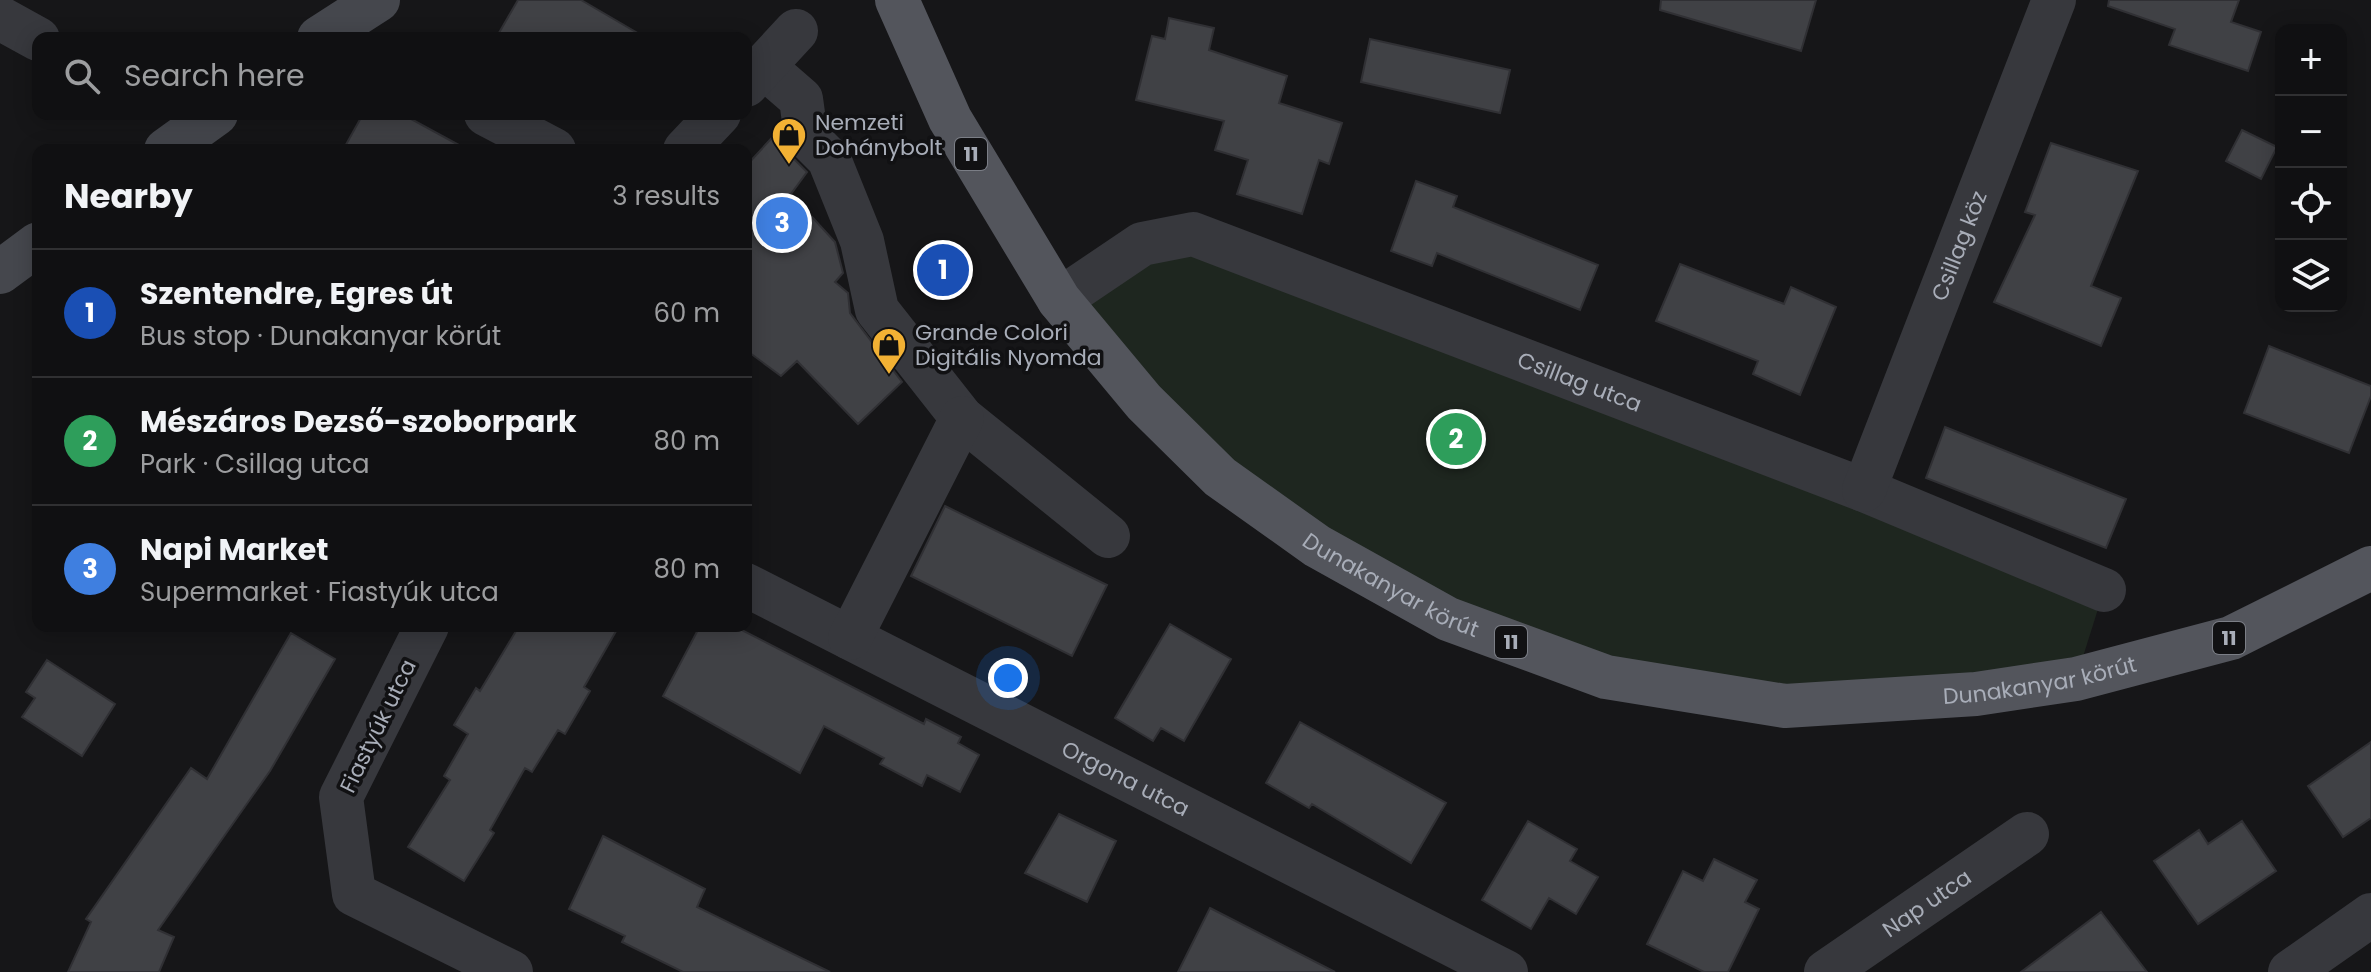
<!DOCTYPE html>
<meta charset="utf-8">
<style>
body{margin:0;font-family:Poppins,sans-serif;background:#19191b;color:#f1f3f6}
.controls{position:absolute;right:24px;top:24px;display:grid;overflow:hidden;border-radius:16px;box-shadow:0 4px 20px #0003}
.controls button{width:72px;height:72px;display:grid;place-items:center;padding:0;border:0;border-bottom:2px solid #303032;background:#101012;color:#f1f3f6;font:40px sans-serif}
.you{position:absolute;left:1008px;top:678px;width:28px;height:28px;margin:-20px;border:6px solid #fff;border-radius:50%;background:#1a73e8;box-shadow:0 0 0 12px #1a73e833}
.badge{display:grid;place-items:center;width:52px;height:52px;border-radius:50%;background:#b45309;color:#fff;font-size:26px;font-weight:700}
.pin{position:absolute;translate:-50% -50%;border:4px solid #fff;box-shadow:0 2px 8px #0006}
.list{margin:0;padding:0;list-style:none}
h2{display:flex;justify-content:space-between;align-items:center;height:104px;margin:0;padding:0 32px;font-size:34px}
h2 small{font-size:26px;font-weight:400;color:#9c9d9f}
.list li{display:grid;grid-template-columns:52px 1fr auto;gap:24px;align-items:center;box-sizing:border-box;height:128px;padding:0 32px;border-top:2px solid #303032}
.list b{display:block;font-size:30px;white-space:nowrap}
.list p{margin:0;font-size:26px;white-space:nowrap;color:#9c9d9f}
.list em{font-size:26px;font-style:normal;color:#9c9d9f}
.icon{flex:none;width:44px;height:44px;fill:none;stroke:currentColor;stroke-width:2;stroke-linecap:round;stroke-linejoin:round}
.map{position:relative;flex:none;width:2371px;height:972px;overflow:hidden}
.search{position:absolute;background:#101012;box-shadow:0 4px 20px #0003;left:32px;top:32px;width:720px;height:88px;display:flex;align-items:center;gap:20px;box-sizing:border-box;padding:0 28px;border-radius:16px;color:#9c9d9f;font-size:30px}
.panel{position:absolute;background:#101012;box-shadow:0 4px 20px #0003;left:32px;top:144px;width:720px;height:488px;border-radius:16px}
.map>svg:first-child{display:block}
</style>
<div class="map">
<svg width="2371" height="972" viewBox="0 0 2371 972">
<rect width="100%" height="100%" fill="#161618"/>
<!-- green -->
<path fill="#1e261f" d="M1193,234L2104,590L2076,679L1976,694L1606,677L1317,546L1059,300Z"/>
<!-- building -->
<path fill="#404145" stroke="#303034" stroke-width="2" d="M518,0H581L646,38H496Z
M1661,0H1816L1801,51L1660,10Z
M2109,0H2239L2231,22L2261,32L2248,71L2169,45L2175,29L2108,6Z
M1169,18L1214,28L1209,50L1287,76L1279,103L1342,123L1329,164L1319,160L1302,214L1237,194L1248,160L1215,150L1224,121L1136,100L1152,36L1165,39Z
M1370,39L1510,70L1500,113L1361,82Z
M363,114H402L468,150H343Z
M780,129L788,153L807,172L791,194L835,242L843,273L835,282L848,293L850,313L902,382L858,424L797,361L781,376L746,350V166Z
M2242,130L2277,147L2261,179L2226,161Z
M2051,143L2138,171L2091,286L2121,298L2101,346L1994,302L2035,215L2025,212Z
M1416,181L1457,196L1453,207L1598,265L1580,310L1437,253L1432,266L1391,251Z
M1680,264L1784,304L1791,287L1836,307L1800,395L1753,374L1758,361L1656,321Z
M2269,346L2371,386V396L2349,453L2244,413Z
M1945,427L2126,499L2106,548L1926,478Z
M945,506L1107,585L1072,656L911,576Z
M1170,624L1231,659L1184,741L1161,728L1153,741L1115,718Z
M519,626H619L584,687L590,691L565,734L558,730L532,772L525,768L490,830L494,833L464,881L408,847L450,780L444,776L468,734L454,725L476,688L480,691Z
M700,626H734L924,724L926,719L961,737L958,743L979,755L960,792L927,775L922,786L880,764L884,758L824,726L800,773L663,696Z
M291,633L335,659L270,771L158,930L174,937L159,972H68L91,922L86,919L191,768L207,779Z
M47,660L115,704L82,756L22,717L35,698L26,692Z
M1300,722L1446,803L1411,863L1312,804L1309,808L1266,783Z
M2371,742V818L2343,837L2308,786Z
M1059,814L1116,841L1087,902L1025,873Z
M1528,821L1577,849L1570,861L1598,877L1576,914L1549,898L1531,929L1482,900Z
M2242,821L2276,871L2198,924L2154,861L2199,830L2208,844Z
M603,836L705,889L697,907L830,972H683L622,942L625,936L569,909Z
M1714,859L1757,880L1745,902L1759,909L1728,972H1704L1647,944L1683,871L1703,881Z
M1210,908L1335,972H1178Z
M2101,912L2147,972H2021Z"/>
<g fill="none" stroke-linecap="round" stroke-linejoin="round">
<!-- street -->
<g stroke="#37383d" stroke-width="44">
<path d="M0,18L38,39"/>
<path d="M763,66L801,99L806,136L829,159L862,241L877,310L962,418L1108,536"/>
<path d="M746,85L796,31"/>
<path d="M486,114L554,150"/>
<path d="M685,150L719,114"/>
<path id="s1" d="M1059,300L1142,244L1193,234L1864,490L2104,590"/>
<path id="s2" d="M1864,490L2054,0"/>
<path id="s3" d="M746,585L1506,972"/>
<path d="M427,626L341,797L354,894L511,972"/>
<path d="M850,638L962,418"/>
<path id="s4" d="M1826,972L2027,834"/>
<path d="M2290,972L2371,915"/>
</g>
<!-- secondary -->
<path stroke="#45474d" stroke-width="44" d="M319,38L378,0
M166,150L216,114
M0,272L38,244"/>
<!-- primary -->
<path stroke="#53555c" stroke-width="44" id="s5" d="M897,0L950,119L1059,300L1144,402L1220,477L1317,546L1448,619L1606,677L1785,706L1976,694L2076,679L2231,638L2371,568"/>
</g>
<!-- icons -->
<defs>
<symbol id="shop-pin" viewBox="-11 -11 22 30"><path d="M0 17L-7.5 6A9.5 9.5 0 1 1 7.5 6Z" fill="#f2b134" stroke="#111113"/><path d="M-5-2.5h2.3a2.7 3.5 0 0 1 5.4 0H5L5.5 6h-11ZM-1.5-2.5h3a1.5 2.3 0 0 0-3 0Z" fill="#111"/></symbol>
</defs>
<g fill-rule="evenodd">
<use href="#shop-pin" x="769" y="115" width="40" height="54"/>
<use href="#shop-pin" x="869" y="325" width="40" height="54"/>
</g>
<g text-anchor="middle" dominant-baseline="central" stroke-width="7" stroke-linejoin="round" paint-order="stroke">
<!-- shield labels -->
<g fill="#111113" stroke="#7b7e86" stroke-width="2">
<rect x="955" y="138" width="32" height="32" rx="6"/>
<rect x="2213" y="622" width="32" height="32" rx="6"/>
<rect x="1495" y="626" width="32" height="32" rx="6"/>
</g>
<g font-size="20" font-weight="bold" fill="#a8adb8">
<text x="971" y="154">11</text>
<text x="2229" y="638">11</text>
<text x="1511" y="642">11</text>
</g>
<!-- poi labels -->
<g font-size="22" fill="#a8adb8" stroke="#111113" text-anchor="start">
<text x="815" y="122">Nemzeti<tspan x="815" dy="25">Dohánybolt</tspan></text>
<text x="915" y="332">Grande Colori<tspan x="915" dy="25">Digitális Nyomda</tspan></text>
</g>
<!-- street labels -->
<g font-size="22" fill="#a8adb8" stroke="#111113">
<text stroke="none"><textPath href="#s2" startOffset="262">Csillag köz</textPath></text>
<text stroke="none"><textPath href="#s1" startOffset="566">Csillag utca</textPath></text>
<text stroke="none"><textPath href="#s5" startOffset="784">Dunakanyar körút</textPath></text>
<text stroke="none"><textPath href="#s5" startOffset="1456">Dunakanyar körút</textPath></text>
<text transform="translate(378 726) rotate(-64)">Fiastyúk utca</text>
<text stroke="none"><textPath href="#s3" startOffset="426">Orgona utca</textPath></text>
<text stroke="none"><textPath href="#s4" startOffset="122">Nap utca</textPath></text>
</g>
</g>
</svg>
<div class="controls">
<button>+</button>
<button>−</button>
<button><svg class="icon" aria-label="locate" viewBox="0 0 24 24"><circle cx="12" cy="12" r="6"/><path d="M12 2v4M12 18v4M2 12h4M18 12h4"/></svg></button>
<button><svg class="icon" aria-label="layers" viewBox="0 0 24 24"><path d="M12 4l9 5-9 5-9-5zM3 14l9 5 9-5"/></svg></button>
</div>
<div class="you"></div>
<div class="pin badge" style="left:943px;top:270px;background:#1a4fb4">1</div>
<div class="pin badge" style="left:1456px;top:439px;background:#2e9e5b">2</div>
<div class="pin badge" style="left:782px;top:223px;background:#3f7fe0">3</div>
<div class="search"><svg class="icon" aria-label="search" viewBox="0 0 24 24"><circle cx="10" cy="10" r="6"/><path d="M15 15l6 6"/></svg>Search here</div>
<section class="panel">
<h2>Nearby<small>3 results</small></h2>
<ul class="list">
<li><span class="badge" style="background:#1a4fb4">1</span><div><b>Szentendre, Egres út</b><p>Bus stop · Dunakanyar körút</p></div><em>60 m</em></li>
<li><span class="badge" style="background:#2e9e5b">2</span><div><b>Mészáros Dezső-szoborpark</b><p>Park · Csillag utca</p></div><em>80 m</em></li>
<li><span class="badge" style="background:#3f7fe0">3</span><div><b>Napi Market</b><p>Supermarket · Fiastyúk utca</p></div><em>80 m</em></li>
</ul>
</section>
</div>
